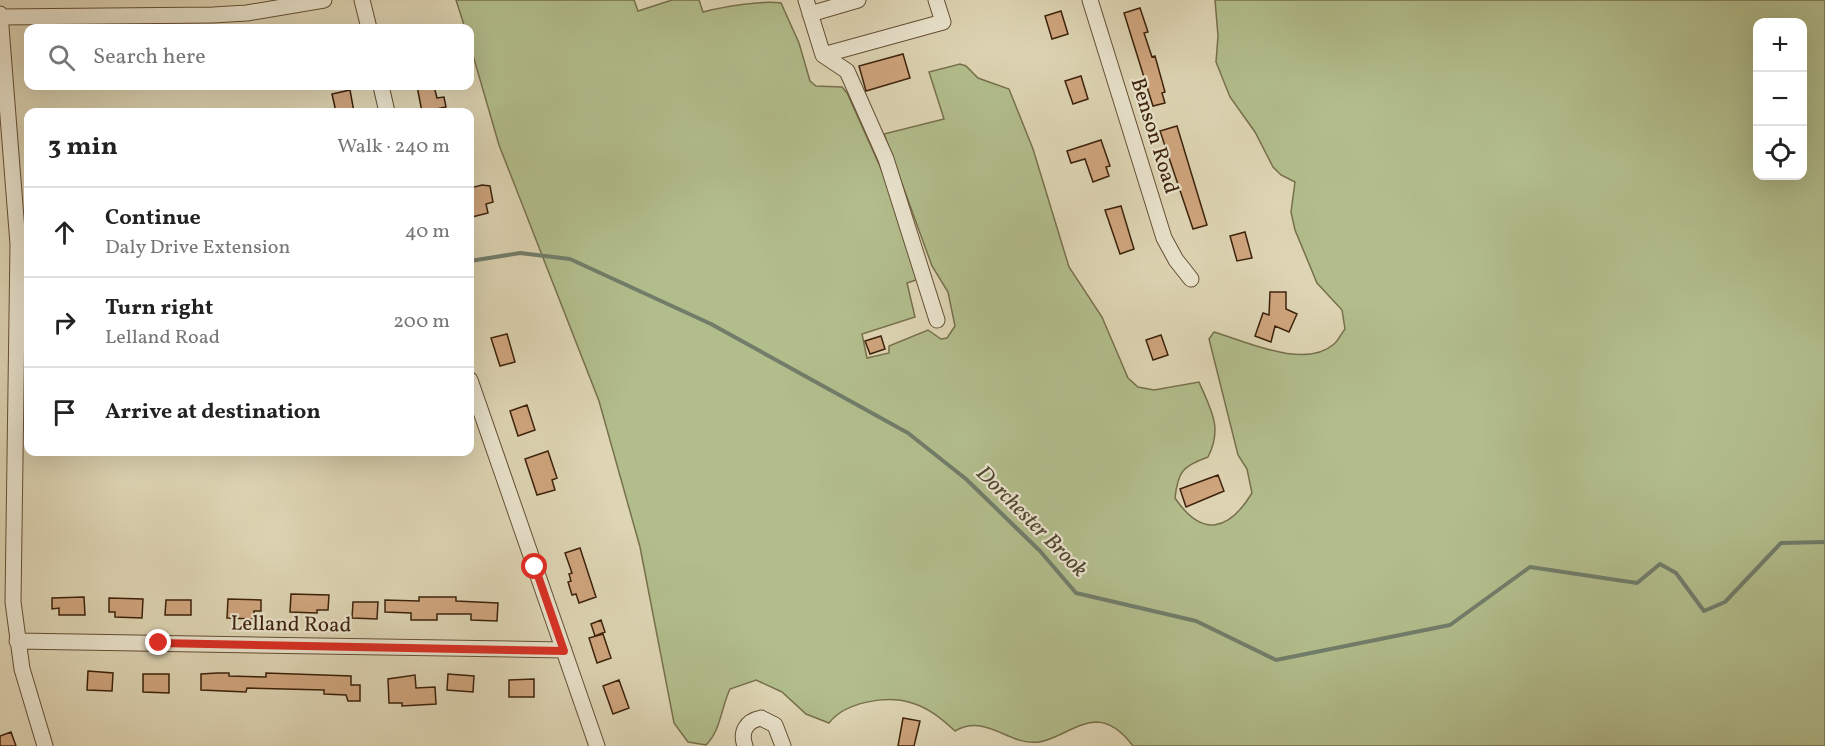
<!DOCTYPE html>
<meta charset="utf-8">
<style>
body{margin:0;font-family:Vollkorn,serif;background:#f6f6f6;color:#222}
.controls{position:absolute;right:18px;top:18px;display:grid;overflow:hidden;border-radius:12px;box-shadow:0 6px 24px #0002}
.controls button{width:54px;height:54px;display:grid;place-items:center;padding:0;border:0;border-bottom:2px solid #e0e0e0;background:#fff;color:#222;font:30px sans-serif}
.stop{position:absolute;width:18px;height:18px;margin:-14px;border:4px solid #d93025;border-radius:50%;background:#fff}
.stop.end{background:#d93025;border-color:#fff;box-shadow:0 2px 6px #0008}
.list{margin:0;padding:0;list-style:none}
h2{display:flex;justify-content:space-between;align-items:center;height:78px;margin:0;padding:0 24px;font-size:26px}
h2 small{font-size:20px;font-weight:400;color:#767676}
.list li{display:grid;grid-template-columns:39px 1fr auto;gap:18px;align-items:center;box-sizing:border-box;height:90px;padding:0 24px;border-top:2px solid #e0e0e0}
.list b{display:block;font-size:22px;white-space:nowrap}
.list p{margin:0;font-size:20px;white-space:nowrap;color:#767676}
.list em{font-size:20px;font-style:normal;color:#767676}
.icon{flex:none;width:33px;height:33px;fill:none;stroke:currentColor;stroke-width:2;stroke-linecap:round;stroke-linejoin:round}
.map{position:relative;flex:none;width:1825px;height:746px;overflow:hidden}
.search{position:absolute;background:#fff;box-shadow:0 6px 24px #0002;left:24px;top:24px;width:450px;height:66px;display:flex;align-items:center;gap:15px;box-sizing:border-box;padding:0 21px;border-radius:12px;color:#767676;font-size:22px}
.panel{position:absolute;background:#fff;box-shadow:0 6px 24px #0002;left:24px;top:108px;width:450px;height:348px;border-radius:12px}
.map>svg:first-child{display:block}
</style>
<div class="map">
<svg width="1825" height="746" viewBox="0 0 1825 746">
<rect width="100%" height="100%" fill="#ded5b4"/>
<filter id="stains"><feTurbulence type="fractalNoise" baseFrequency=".00333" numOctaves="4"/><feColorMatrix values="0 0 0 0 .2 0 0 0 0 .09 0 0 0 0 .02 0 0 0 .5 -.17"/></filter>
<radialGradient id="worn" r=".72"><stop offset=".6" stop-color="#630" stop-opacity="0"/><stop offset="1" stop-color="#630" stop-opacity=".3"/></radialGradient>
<!-- green -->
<path fill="#b2bd8c" stroke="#77704c" stroke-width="1.5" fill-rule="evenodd" d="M456,0H634L638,11L672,0H699L703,12C722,7 763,0 781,3L799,43L810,81L816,86L842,87L847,93L887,182L919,279L907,283L915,317L862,334L867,358L889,353V346L928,330L941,339L947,338L955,326L948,292L932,266L884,134L944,119L929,72L960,64L966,66L978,78L1009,89L1033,149L1069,267L1102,317L1128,378L1138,387L1154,390L1199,382C1211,410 1223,428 1208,457C1183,466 1178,471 1175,498C1202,538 1229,531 1252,493L1247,469L1238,455L1209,339L1214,332C1245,341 1305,370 1334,344C1338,341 1341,334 1345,329L1342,310L1317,283L1295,230L1291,212L1295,182L1281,175L1273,167L1255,132L1230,97L1216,62L1218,36L1215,0H1825V746H1133C1124,734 1112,722 1096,722C1075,723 1059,739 1039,742C1008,746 987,713 955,731C942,719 929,708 912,703C886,695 845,702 829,723L806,714L782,692L756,680L730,689C721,708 721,730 706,745L688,742L674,723L640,547L599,401L499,145L470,45V28H465ZM1758,22H1802V176H1758Z"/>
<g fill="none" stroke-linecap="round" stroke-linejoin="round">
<!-- stream -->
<path stroke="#717d6a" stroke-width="4" d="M470,261L520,253L570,259L711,324L908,433L966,479L1040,551L1076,593L1196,621L1276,660L1450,625L1530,567L1637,583L1660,564L1676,573L1704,611L1725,602L1781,543L1825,542"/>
</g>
<!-- building -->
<path fill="#cfa57e" stroke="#3c220b" stroke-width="1.5" d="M1140,8L1148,32L1144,33L1152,57L1155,56L1165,92L1162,93L1165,103L1153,106L1124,13Z
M1061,11L1068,34L1052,39L1045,16Z
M903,54L910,78L866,91L859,66Z
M1081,76L1088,99L1073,104L1065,81Z
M417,86H434L437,98L444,97L446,107L422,112Z
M350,90L354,112H336L332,94Z
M1177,126L1207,225L1193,229L1160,131Z
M1101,140L1110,166L1106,167L1109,176L1093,182L1085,159L1071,163L1067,151Z
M482,185L490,186L493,202L486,204L488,213L472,217L470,188Z
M1121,206L1134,249L1120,254L1105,210Z
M1245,232L1252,258L1237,261L1230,236Z
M1270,292H1286V309L1297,314L1289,332L1275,326L1271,342L1255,336L1263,313L1269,315Z
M507,334L515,362L500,366L491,338Z
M1161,335L1168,355L1153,360L1146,340Z
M881,336L885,349L870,354L865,341Z
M527,405L535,430L518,436L510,411Z
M548,451L557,478L552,480L555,490L537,495L525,459Z
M1218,475L1224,491L1186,507L1180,489Z
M580,548L596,597L579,603L576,594L572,595L568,582L571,581L569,574L572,573L565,553Z
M291,594L329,595L328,610H317V613L290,612Z
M84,597L85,615H59V608L52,609V598Z
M419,597H456V601L498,603L497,621L471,620V614H437V620H411V613L385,612V600L419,601Z
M109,598L143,599L142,618L115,617V612H109Z
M228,599L261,600V611H254V619L227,618Z
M166,600H191V615H165Z
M353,602H378L377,619L352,618Z
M601,620L605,632L595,636L591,624Z
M603,634L611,658L597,663L589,638Z
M88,671L113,673L112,691L87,690Z
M217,673H229V676L266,677V673L351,676V685H360V701H348L346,695L324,694V690L247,688L246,692L201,690V674Z
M143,674H169V693L143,692Z
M448,674L474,676L473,692L447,690Z
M415,675L416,688L435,687L436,704L402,706V703H389L388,679Z
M534,679V697H509V680Z
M619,680L629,708L613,714L603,686Z
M903,718L920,721L914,746H898Z
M11,732L16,746H0V736Z"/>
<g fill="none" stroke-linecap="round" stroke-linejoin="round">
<defs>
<path id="minor" d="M362,0L369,28
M806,0L823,55L847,71L886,159L937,320
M1090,0L1164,238L1176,260L1191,279
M0,14L18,244L13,602L22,669L45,746
M810,14L858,0
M0,17L213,15L247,13L324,0
M823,55L943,22L936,0
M381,86L387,112
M470,380L597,746
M17,641L564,650
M745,746C740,732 746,721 761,718L775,725L783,746"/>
</defs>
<!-- minor casing -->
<use href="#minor" stroke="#644f35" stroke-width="17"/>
<!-- minor -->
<use href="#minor" stroke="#eae4ce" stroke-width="15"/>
</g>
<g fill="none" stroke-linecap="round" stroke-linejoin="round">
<!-- route -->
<path stroke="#d93025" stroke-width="8" d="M159,643L564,651L535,567"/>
</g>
<g text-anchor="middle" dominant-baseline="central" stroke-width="4.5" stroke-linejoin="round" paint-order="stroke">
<!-- street labels -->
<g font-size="21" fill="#3c220b" stroke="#eae4ce">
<text transform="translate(1154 136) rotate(73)">Benson Road</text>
<text transform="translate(291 625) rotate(1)">Lelland Road</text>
</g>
<!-- water labels -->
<g font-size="22" font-style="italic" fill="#524832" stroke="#eae4ce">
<text transform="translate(1031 522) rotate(45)">Dorchester Brook</text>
</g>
</g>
<rect width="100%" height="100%" filter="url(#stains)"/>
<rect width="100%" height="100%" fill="url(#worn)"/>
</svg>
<div class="controls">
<button>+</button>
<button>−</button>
<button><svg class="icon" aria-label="locate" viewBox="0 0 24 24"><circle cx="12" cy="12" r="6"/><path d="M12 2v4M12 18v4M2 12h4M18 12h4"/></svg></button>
</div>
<div class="stop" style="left:535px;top:567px"></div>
<div class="stop end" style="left:159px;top:643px"></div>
<div class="search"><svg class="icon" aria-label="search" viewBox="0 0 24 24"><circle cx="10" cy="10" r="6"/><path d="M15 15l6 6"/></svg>Search here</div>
<section class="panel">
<h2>3 min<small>Walk · 240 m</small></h2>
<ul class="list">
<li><svg class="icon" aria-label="ahead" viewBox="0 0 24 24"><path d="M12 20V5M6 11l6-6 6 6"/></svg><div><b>Continue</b><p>Daly Drive Extension</p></div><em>40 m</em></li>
<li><svg class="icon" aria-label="right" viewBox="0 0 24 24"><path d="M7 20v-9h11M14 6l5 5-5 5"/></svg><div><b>Turn right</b><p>Lelland Road</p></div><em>200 m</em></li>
<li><svg class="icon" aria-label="arrive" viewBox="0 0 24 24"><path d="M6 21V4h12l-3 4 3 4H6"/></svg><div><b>Arrive at destination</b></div></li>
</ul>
</section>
</div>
